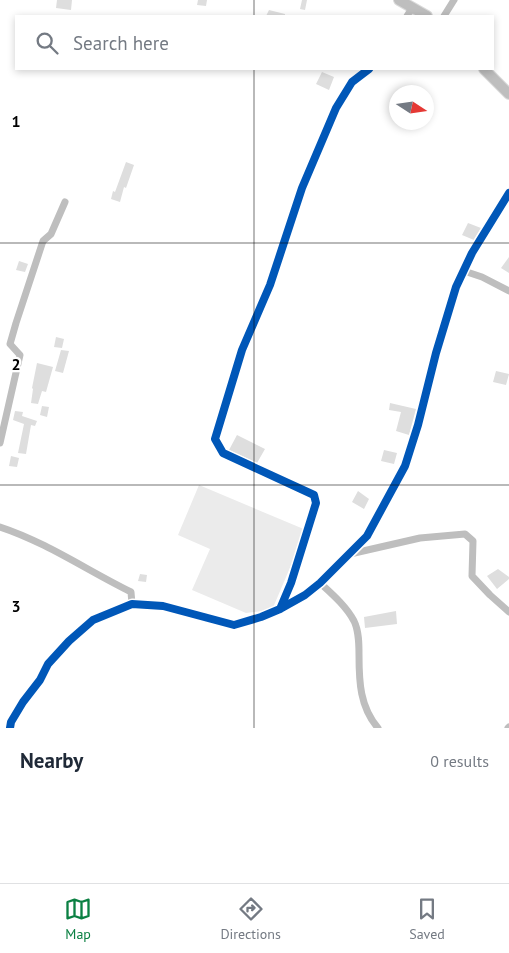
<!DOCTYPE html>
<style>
body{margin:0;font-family:"PT Sans",sans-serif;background:#f6f6f7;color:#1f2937}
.compass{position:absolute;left:389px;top:85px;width:45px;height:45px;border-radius:50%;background:#fff;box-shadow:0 2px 8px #0003;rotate:102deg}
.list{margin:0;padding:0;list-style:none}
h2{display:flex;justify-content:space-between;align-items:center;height:65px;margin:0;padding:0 20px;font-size:21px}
h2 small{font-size:16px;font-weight:400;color:#747a83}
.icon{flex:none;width:28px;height:28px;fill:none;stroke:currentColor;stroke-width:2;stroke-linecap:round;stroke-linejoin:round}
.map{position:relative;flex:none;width:509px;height:728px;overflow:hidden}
.search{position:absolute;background:#fff;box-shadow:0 2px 8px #0003;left:15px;right:15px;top:15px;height:55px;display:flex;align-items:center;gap:12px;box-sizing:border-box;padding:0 18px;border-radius:0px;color:#747a83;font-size:19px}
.sheet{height:155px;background:#fff}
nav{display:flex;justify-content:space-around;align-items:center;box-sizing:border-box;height:70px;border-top:1px solid #e0e1e3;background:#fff;font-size:14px;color:#747a83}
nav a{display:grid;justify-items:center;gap:2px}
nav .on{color:#0b8043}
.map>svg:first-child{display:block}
</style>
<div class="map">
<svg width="509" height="728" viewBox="0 0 509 728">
<rect width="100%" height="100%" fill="#fff"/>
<!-- green -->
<path fill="#ebebeb" d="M199,485L306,530L272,610L246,613L192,590L210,549L178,535Z"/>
<!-- building -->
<path fill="#dedede" d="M57,0H72L71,10L56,8Z
M198,0H207L206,6L197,5Z
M302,0H307L305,10L300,9Z
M269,10L285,14V16H266Z
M322,72L334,77L329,90L316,84Z
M126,162L134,165L126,188L124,187L120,202L111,199L113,191L115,192Z
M468,223L481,228L474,240L462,235Z
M509,257V273L501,268Z
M19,261L28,264L25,272L16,270Z
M56,337L64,339L62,348L54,347Z
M61,350L69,351L63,373L55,371Z
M37,363L53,367L46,392L42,391L38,404L31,403L33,389L32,388Z
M496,371L509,374L506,385L493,382Z
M390,403L416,409L409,435L396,431L401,412L389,410Z
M42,406L49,407L47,417L40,415Z
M15,411L23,412L22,416L37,421L35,426L31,425L26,454L18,453L24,424L13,420Z
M237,435L265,449L257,463L229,450Z
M384,450L397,453L394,464L381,461Z
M11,456L19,458L17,467L9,466Z
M358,491L369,499L364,509L352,502Z
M498,569L509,577V579L497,589L487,576Z
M140,574L147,575L146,582L138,581Z
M396,611L397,624L365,628L364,617Z"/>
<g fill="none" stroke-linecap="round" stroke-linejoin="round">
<defs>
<path id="highway" d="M399,0L427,16
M484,69L509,94"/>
</defs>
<!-- highway casing -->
<use href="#highway" stroke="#dbdbdb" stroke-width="12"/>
<!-- minor -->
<path stroke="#bebebe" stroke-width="7" d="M407,16L412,8
M444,16L454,0
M464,271L482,277L509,291
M0,443L20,355L10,344L16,323L43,241L51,234L65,202
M0,527C46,542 88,571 131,592L132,604
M350,554L420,538L465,534L473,541L472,576L490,595L509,612
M320,583C332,594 346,606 354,621C359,631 359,644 359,655C359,682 360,707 378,728
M280,608L291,583L316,503L314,495L223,453L215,439L242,350L270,285L302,188L336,108L352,82L369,69
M10,728L11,722L23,702L40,680L48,664L69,641L93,620L132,604L163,606L234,625L261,617L280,609L305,595L320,583L367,536L405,466L418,425L436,353L456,287L472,253L509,193
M508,728L509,727"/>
<!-- highway -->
<use href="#highway" stroke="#bebebe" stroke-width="10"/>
<defs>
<path id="cycleway" d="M280,609L291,583L316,503L314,495L223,453L215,439L242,350L270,285L302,188L336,108L352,82L369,69
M10,728L11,722L23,702L40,680L48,664L69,641L93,620L132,604L163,606L234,625L261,617L280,609L305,595L320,583L367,536L405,466L418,425L436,353L456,287L472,253L509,193"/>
</defs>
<!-- cycleway casing -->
<use href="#cycleway" stroke="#fff" stroke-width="11"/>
<!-- cycleway -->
<use href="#cycleway" stroke="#0057b8" stroke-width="8"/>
</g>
<!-- grid -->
<path fill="none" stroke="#000" stroke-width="1" stroke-opacity="0.55" d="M254,0V16M254,69V728M0,243H509M0,485H509"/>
<g font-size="16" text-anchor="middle" font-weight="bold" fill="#000" stroke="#fff" stroke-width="4.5" stroke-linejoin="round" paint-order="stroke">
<text x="16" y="127">1</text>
<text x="16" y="370">2</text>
<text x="16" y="612">3</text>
</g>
</svg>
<svg class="compass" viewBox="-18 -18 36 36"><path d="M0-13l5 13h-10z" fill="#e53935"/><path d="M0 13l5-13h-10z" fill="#747a83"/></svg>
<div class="search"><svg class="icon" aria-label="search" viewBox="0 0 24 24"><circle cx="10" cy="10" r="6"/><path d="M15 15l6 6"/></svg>Search here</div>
</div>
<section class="sheet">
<h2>Nearby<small>0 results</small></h2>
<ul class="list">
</ul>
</section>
<nav>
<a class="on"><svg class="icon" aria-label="map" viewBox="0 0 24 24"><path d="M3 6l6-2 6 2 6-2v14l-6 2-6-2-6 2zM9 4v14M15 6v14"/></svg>Map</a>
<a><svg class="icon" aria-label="directions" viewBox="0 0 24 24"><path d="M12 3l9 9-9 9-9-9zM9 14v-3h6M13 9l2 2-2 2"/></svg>Directions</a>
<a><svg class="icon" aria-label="saved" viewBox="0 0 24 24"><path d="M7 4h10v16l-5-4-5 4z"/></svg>Saved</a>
</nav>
